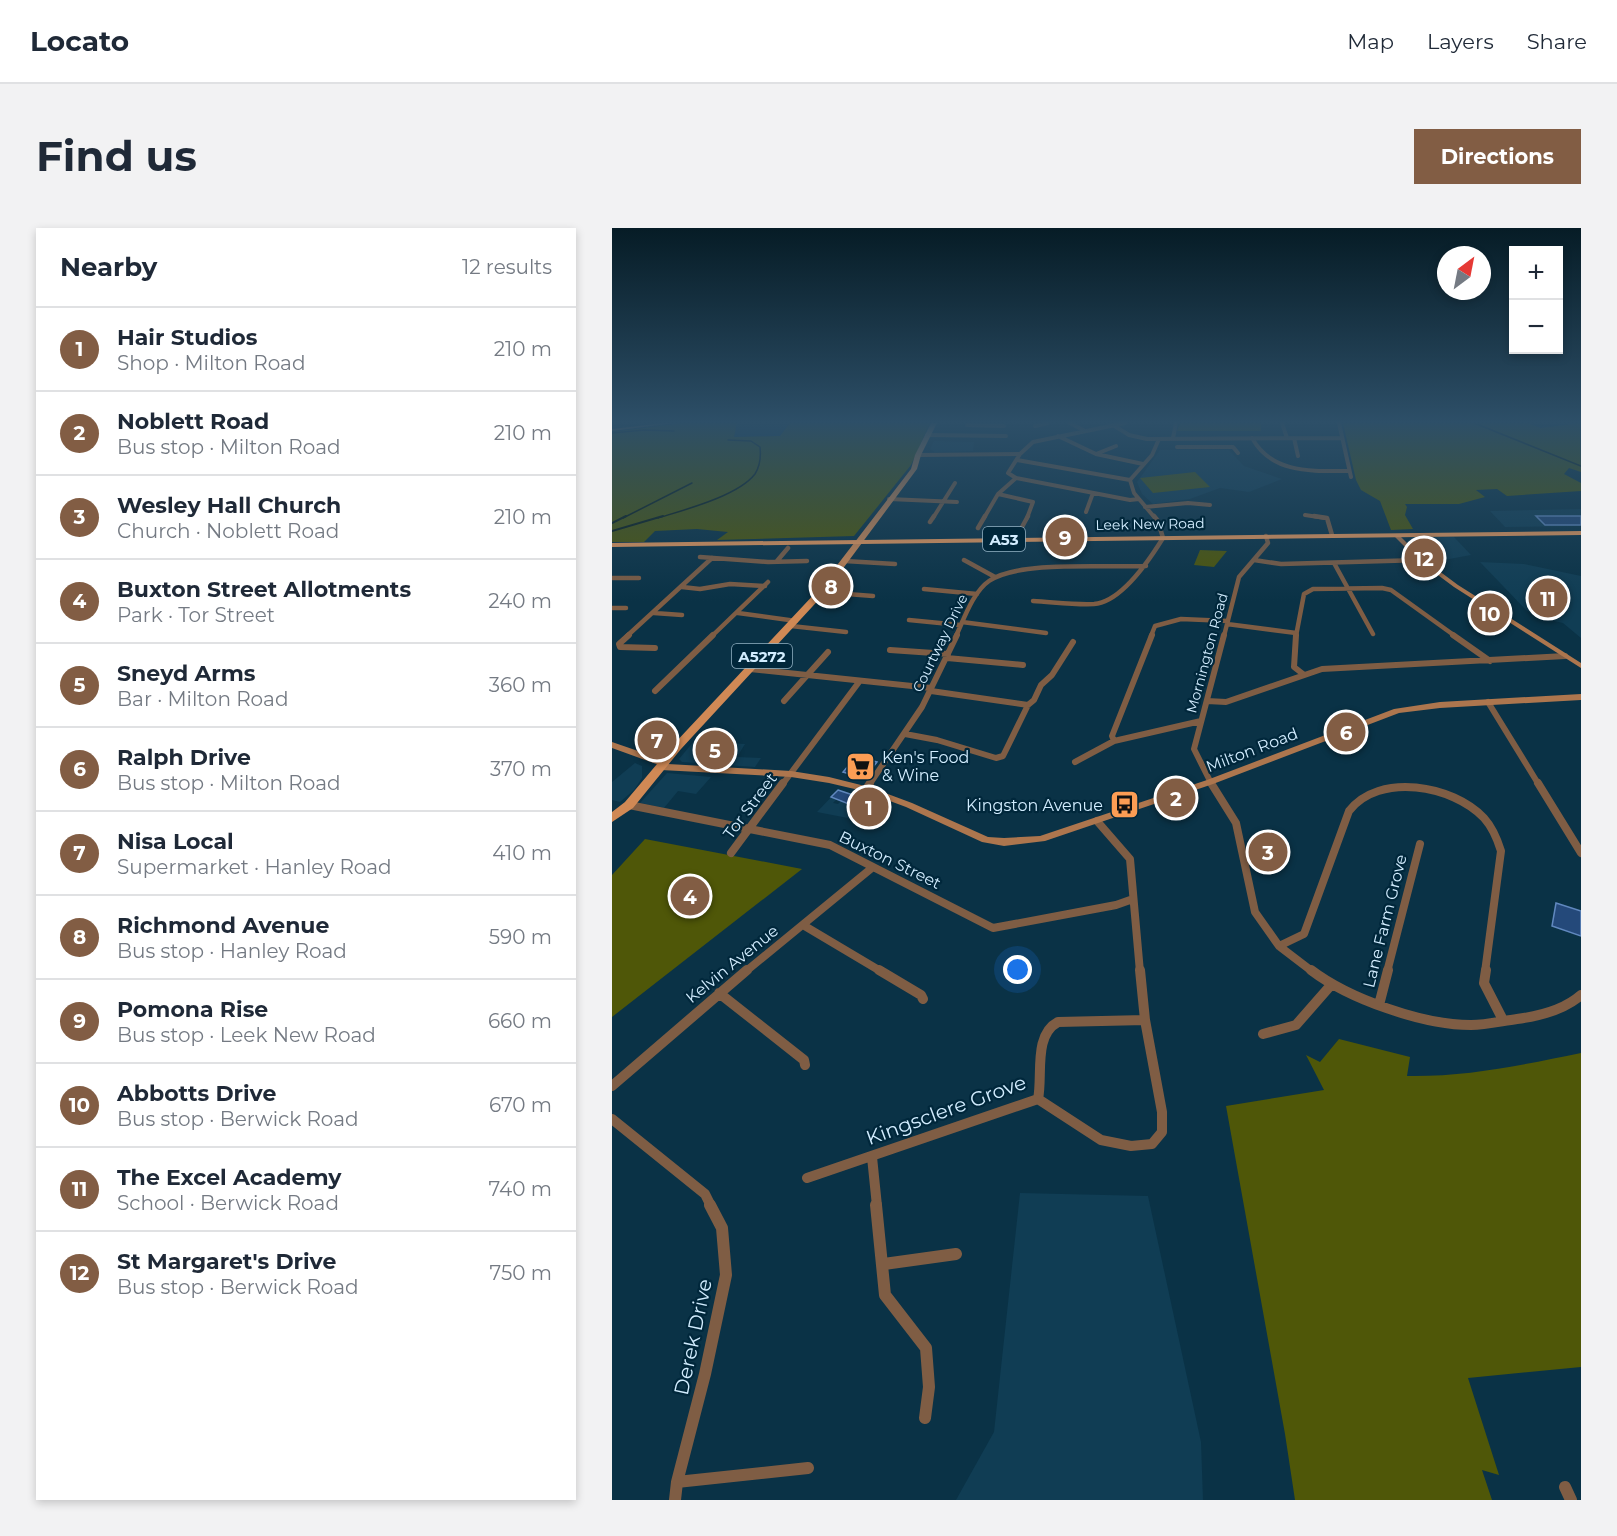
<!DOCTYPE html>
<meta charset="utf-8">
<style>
body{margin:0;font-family:Montserrat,sans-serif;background:#f2f2f3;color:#1f2937}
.controls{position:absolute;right:18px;top:18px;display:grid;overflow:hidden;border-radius:0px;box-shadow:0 3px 9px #0003}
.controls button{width:54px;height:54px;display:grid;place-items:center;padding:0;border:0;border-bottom:2px solid #e0e1e3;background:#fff;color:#1f2937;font:30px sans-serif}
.compass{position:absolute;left:825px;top:18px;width:54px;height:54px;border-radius:50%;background:#fff;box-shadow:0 3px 9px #0003;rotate:32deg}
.you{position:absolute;left:406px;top:742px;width:21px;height:21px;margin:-15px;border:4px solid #fff;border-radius:50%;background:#1a73e8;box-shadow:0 0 0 9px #1a73e833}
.badge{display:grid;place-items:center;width:39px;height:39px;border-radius:50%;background:#825d44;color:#fff;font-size:20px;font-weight:700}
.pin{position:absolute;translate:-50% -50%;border:3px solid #fff;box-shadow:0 2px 6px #0006}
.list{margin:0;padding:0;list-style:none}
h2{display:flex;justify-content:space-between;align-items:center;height:78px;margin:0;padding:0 24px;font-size:26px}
h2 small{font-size:20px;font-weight:400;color:#747a83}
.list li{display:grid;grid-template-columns:39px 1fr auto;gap:18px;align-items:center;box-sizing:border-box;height:84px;padding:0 24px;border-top:2px solid #e0e1e3}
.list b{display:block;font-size:22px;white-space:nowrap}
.list p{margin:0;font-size:20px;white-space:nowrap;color:#747a83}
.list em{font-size:20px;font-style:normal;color:#747a83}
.map{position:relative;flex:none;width:969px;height:1272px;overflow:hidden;border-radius:0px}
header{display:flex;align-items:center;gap:36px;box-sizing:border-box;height:84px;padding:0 30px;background:#fff;border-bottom:2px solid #e0e1e3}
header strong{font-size:28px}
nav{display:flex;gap:33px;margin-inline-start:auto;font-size:21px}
.intro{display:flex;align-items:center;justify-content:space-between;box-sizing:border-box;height:144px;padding:0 36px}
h1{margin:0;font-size:42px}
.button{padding:15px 27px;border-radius:0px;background:#825d44;color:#fff;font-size:21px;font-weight:700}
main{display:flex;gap:36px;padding:0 36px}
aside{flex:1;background:#fff;border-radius:0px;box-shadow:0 3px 9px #0003}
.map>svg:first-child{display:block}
</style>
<header>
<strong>Locato</strong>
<nav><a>Map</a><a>Layers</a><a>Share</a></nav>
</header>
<div class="intro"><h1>Find us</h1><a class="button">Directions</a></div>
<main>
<aside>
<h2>Nearby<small>12 results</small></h2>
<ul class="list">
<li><span class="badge">1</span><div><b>Hair Studios</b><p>Shop · Milton Road</p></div><em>210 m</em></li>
<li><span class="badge">2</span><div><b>Noblett Road</b><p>Bus stop · Milton Road</p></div><em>210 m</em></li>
<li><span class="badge">3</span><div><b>Wesley Hall Church</b><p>Church · Noblett Road</p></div><em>210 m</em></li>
<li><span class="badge">4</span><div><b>Buxton Street Allotments</b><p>Park · Tor Street</p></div><em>240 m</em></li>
<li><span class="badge">5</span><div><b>Sneyd Arms</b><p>Bar · Milton Road</p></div><em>360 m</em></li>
<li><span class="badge">6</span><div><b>Ralph Drive</b><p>Bus stop · Milton Road</p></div><em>370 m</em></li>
<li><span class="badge">7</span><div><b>Nisa Local</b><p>Supermarket · Hanley Road</p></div><em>410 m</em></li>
<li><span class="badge">8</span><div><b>Richmond Avenue</b><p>Bus stop · Hanley Road</p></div><em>590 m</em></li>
<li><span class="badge">9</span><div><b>Pomona Rise</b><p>Bus stop · Leek New Road</p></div><em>660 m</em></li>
<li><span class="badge">10</span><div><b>Abbotts Drive</b><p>Bus stop · Berwick Road</p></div><em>670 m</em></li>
<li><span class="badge">11</span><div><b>The Excel Academy</b><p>School · Berwick Road</p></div><em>740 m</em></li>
<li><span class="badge">12</span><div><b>St Margaret's Drive</b><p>Bus stop · Berwick Road</p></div><em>750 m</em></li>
</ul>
</aside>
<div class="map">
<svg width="969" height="1272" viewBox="0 0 969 1272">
<rect width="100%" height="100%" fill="#0a3246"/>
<!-- built -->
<path fill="#103d54" d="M125,195H177L168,208L121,209Z
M322,213L362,214L361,223L323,224L318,221Z
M548,222H617L632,238L670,251L637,264L608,260L578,271L541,276L530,266L525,254Z
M969,281V298L893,299L878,283Z
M800,309H842L859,327L821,334L796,316L795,313Z
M868,334L912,336L969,348V410L951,395L924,389L914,382Z
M82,513L133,516L125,529L149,530L143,539L70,534L67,531Z
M23,535L30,538V550L22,562L8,574L0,572V554Z
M55,545L99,549L84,566L66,563L52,580L28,575Z
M226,562L231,564L221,575L226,576L237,565L265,577L246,592L205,584Z
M408,965L536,968L589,1214L591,1272H344L382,1204Z"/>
<!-- green -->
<path fill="#4f5708" d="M71,195H125L122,209L168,208L178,195H318L299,237L242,308L105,312L116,304L85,301L43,303L32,314H0V204Z
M568,195H649V203H565Z
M731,195H916L929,200L968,195L969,244L957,240L952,246L969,255V263L895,268L885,261L864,262L873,269L847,276H793L795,279L793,287L801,301L779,302L768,273L749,262L744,252Z
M583,244L598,259L541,265L528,250Z
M588,322L615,323L602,339L582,337Z
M33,611L190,641L0,789V647Z
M727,811L798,829L795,848C855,849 910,837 969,825V1139L856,1150L887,1247L870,1242L880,1272H683L673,1206L614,878L712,862L694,827L708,834Z"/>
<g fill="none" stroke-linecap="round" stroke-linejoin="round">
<!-- stream-far1 -->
<path stroke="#0b1d19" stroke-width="1.5" d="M862,195L969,238
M0,205L32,202L62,203
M11,290L80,255
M46,290C72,282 126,268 143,246C148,238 149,228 148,219L139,213L116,212"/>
<!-- stream -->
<path stroke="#0b1d19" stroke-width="2" d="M0,295L14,288
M0,303L51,288"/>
</g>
<!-- building -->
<path fill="#24497a" stroke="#6088be" stroke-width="1.5" d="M924,288H969V297H933Z
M41,503L59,509L53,517L45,520L29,514L37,510L33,508Z
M242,531L252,534L254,531L265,534L258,543L254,542L248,549L231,544Z
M226,562L238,566L265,577L257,584L219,569Z
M647,616H662L665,631H650Z
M944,675L969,683V708L940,698Z"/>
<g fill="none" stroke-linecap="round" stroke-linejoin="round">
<!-- street-far5 -->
<path stroke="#7f5d44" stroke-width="4" d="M458,195L473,203
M513,195L421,214L408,226L396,245L404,250L518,272L527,271
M670,195L675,210
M727,195L739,249
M355,197L392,198
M501,197L517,207L535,211L730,210
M423,198L436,195
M315,207L394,208
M446,208L484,226L531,236
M561,210L564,195
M640,210C660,246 700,243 737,243
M682,210L686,228
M565,219H621L626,225
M484,226L504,218
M306,227L408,226
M405,232L518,252
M386,266L421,274L415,290
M277,271L345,274
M533,279L576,275L598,277
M474,284L481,265
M693,287L713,290
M321,290L343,255
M372,290L386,266L404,250
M543,290L522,265L518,252L540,227L547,211"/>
<!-- street-far4 -->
<path stroke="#7f5d44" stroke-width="4.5" d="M702,288L715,290L720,307
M318,294L322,288
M469,296V311
M410,299L416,288
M366,300L373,288
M88,329L156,334L195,333
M352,332L383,349
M642,332L669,336L809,332
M165,333L176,320
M233,333L283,336
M722,335L761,406
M0,350H27
M70,359L88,361L118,356L153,358
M312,361L365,366
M209,364L261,368
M421,373C441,374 462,377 482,376C509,374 538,331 551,310L546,293L542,288
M0,380H14
M42,385L70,387
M126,385L184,393
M297,392L348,397
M350,394L434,405
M615,396L684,405
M179,398L234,404
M15,408L100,330
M100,408L156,354
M344,408C352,391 361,364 377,353C407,332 496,340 534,338
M539,408L543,398L569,391L616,393
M612,408L627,349L656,315L654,308
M684,408L692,366L701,361L770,360L779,362L843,408"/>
<!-- street-far3 -->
<path stroke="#7f5d44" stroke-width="6" d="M17,407L7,416L8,419L43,420
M684,407L682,439L691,446
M841,407L878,433
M278,422L336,426
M335,430L411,437
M138,441L319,460
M43,463L101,407
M319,463L416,477
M172,473L216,424
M595,473L614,474L710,441L953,428
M876,474L927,557
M293,506L325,512L384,530L391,528L416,477L422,472L429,457L440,447L461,414
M502,513L500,508L540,407
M463,534L502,513L589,493
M170,557L247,454
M257,557L310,479L345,407
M600,557L582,521L612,407"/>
<!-- street-far2 -->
<path stroke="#7f5d44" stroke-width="8" d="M599,555L624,595L643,684L667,718L701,744
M926,555L969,625
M254,561L258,555
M17,577L218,617L381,700L504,677L521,671
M485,593L518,631L528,744
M119,625L171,555
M191,697L270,744
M667,718L692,706L737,583C767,544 841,557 872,590C881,600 885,610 889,623L873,744
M133,744L261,639
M775,744L808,616"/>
<!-- street-far1 -->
<path stroke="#7f5d44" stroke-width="10" d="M267,742L309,767L311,771
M699,742C737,771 811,797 859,797C874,797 890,793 905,791C928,788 952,782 969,767
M874,742L872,755L891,792
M107,765L192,832L193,837
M767,777L776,742
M651,806L684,797L719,757
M0,858L135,742
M426,871L489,912L519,918L540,916L550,904V884L533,792L528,742
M0,891L93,966L99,978
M260,929L265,978
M195,950L426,871C431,848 421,807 446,794L533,792"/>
<!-- street -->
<path stroke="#7f5d44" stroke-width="12" d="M264,977L273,1067L314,1120L317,1159L313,1190
M272,1036L344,1026
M65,1254L196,1240
M953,1259L959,1272
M63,1272L65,1254L93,1146L114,1047L110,1000L98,977"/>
<!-- secondary -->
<path fill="#ad764e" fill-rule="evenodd" d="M52,195H63L0,203V201Z
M782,306H786L811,331L846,357L969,435V440L842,359L807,333L782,308Z
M969,466V472L828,480L787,485L601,556L433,613L392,618L370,614L294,579L251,563L217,555L179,549L49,542L44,539L47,537L0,520V514L55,533L56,536L179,543L217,549L257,559L300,575L376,609L392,610L428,608L595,552L782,481L828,474Z"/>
<!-- primary -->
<path fill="#d08955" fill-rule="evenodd" d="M319,195H325L309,227L305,241L212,366L69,521L21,580L0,594V584L13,574L61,517L206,362L299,241L303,227Z"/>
<!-- highway -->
<path fill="#ef9a5b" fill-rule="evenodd" d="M969,303V307L0,319V315Z"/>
</g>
<!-- sky -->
<linearGradient id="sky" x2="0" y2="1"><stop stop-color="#061c26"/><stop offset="0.52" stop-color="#2d4f68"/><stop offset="1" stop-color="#2d4f68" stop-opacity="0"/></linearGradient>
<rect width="969" height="373" fill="url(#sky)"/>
<!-- icons -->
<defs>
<symbol id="supermarket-square" viewBox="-11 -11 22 22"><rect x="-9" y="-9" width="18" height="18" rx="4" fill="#fc9d54" stroke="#00273b"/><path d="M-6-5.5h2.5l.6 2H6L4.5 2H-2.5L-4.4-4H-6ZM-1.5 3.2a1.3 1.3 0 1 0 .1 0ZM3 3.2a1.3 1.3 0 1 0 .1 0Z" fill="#111"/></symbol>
<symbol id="bus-square" viewBox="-11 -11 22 22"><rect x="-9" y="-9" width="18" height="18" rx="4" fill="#fc9d54" stroke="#00273b"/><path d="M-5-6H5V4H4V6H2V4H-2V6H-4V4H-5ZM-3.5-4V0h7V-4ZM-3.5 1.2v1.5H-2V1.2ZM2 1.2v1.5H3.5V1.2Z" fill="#111"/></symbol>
</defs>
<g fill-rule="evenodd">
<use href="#supermarket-square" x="232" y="522" width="33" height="33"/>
<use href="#bus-square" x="496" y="560" width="33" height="33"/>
</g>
<g text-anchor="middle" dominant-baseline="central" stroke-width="4.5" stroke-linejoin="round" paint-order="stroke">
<!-- far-street labels -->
<g font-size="14" fill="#d2edff" stroke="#00273b">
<text transform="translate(538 296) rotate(-1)">Leek New Road</text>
<text transform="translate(328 415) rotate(-64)">Courtway Drive</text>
<text transform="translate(595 425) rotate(-75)">Mornington Road</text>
</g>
<!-- shield labels -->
<g fill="#00273b" stroke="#93b2c4" stroke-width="1.5">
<rect x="371" y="299" width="42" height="24" rx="4.5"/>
<rect x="120" y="416" width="60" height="24" rx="4.5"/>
</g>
<g font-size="15" font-weight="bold" fill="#d2edff">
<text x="392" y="311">A53</text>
<text x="150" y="428">A5272</text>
</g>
<!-- street labels -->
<g font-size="16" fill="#d2edff" stroke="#00273b">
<text transform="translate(640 522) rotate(-21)">Milton Road</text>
<text transform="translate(138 578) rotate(-53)">Tor Street</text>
<text transform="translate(278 632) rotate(26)">Buxton Street</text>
<text transform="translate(773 693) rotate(-76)">Lane Farm Grove</text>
<text transform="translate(120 736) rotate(-39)">Kelvin Avenue</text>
</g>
<!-- poi labels -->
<g font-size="16" fill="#d2edff" stroke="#00273b" text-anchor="start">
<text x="270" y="529">Ken's Food<tspan x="270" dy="18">&amp; Wine</tspan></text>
<text x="491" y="577" text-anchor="end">Kingston Avenue</text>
</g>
<!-- near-street labels -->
<g font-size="20" fill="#d2edff" stroke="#00273b">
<text transform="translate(334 882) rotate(-20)">Kingsclere Grove</text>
<text transform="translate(81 1109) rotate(-78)">Derek Drive</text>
</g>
</g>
</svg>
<div class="controls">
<button>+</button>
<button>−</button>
</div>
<svg class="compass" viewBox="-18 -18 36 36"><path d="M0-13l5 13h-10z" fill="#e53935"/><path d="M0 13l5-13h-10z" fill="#747a83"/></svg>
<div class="you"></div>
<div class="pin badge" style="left:257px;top:579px">1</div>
<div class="pin badge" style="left:564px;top:570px">2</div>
<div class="pin badge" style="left:656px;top:624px">3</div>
<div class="pin badge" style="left:78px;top:668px">4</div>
<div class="pin badge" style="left:103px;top:522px">5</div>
<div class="pin badge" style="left:734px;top:504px">6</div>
<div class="pin badge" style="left:45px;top:512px">7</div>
<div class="pin badge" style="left:219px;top:358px">8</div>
<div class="pin badge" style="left:453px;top:309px">9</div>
<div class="pin badge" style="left:878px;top:385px">10</div>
<div class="pin badge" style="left:936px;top:370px">11</div>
<div class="pin badge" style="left:812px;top:330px">12</div>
</div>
</main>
